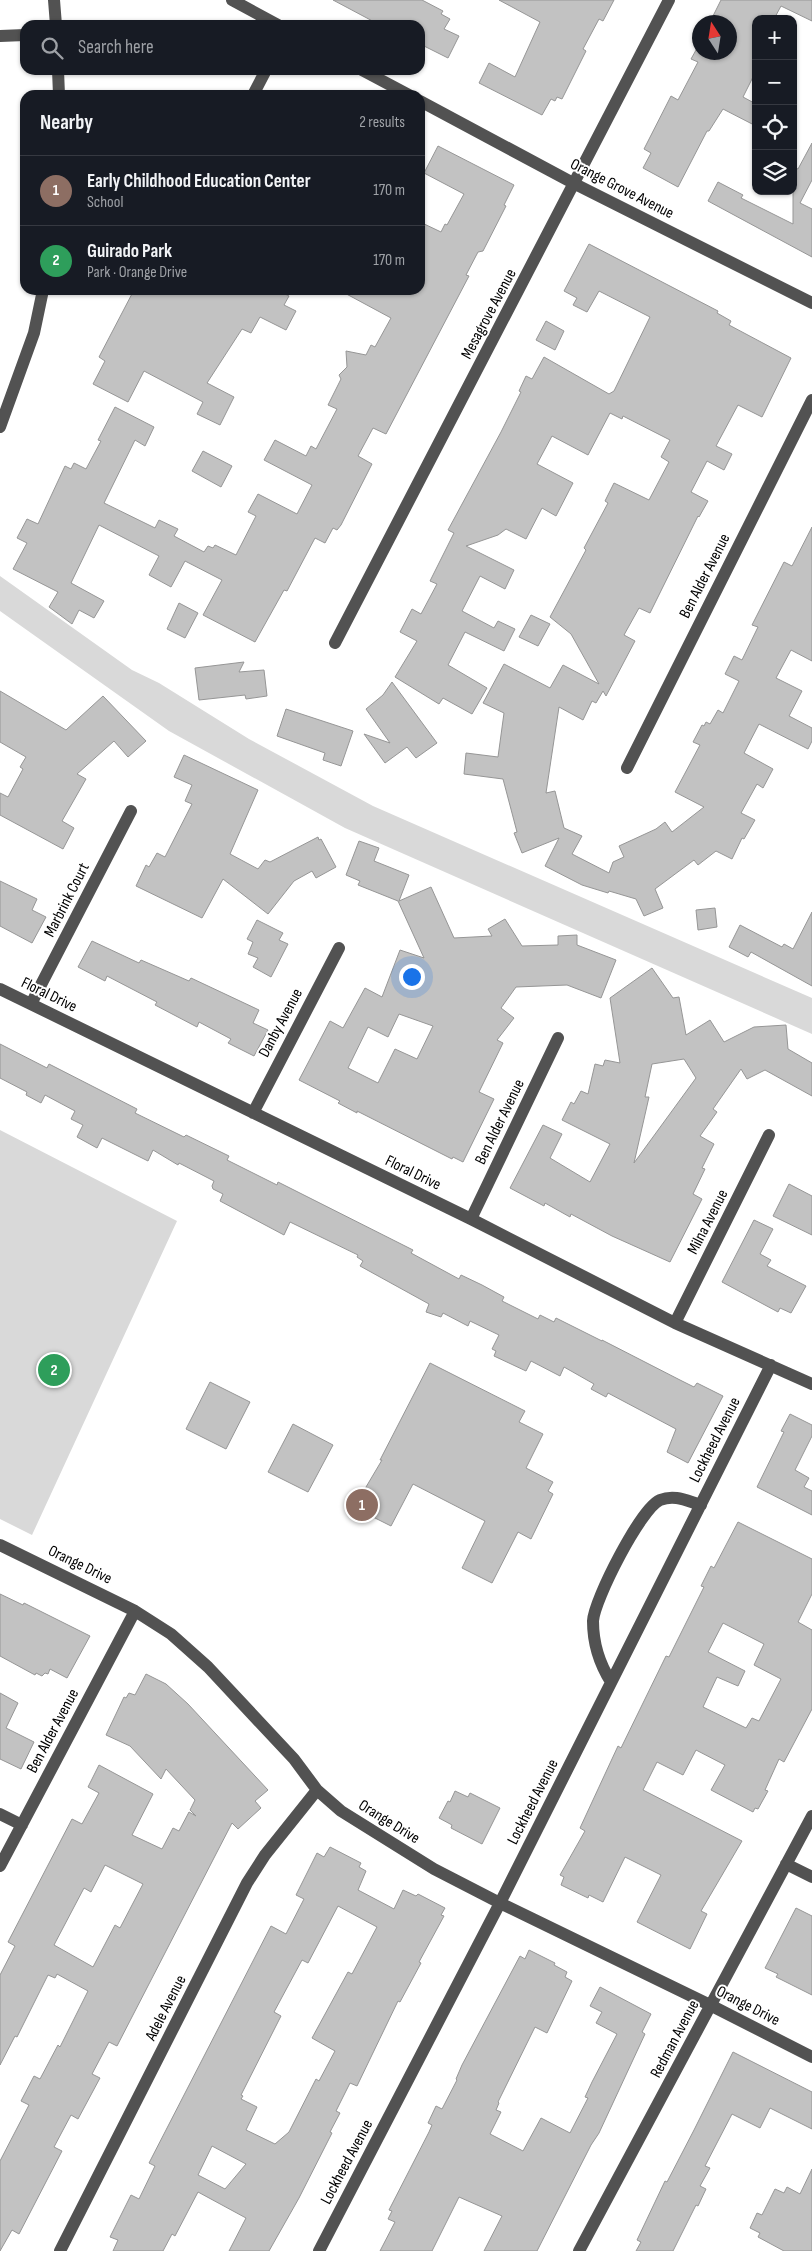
<!DOCTYPE html>
<meta charset="utf-8">
<style>
body{margin:0;font-family:"Sofia Sans Condensed",sans-serif;background:#242831;color:#f1f3f6}
.controls{position:absolute;right:15px;top:15px;display:grid;overflow:hidden;border-radius:10px;box-shadow:0 1px 4px #0004}
.controls button{width:45px;height:45px;display:grid;place-items:center;padding:0;border:0;border-bottom:1px solid #363941;background:#171b24;color:#f1f3f6;font:25px sans-serif}
.compass{position:absolute;left:692px;top:15px;width:45px;height:45px;border-radius:50%;background:#171b24;box-shadow:0 1px 4px #0004;rotate:348deg}
.you{position:absolute;left:411px;top:976px;width:18px;height:18px;margin:-12px;border:4px solid #fff;border-radius:50%;background:#1a73e8;box-shadow:0 0 0 8px #1a73e833}
.badge{display:grid;place-items:center;width:32px;height:32px;border-radius:50%;background:#858687;color:#fff;font-size:16px;font-weight:700}
.pin{position:absolute;translate:-50% -50%;border:2px solid #fff;box-shadow:0 1px 5px #0006}
.list{margin:0;padding:0;list-style:none}
h2{display:flex;justify-content:space-between;align-items:center;height:65px;margin:0;padding:0 20px;font-size:21px}
h2 small{font-size:16px;font-weight:400;color:#9ea1a6}
.list li{display:grid;grid-template-columns:32px 1fr auto;gap:15px;align-items:center;box-sizing:border-box;height:70px;padding:0 20px;border-top:1px solid #363941}
.list b{display:block;font-size:19px;white-space:nowrap}
.list p{margin:0;font-size:16px;white-space:nowrap;color:#9ea1a6}
.list em{font-size:16px;font-style:normal;color:#9ea1a6}
.icon{flex:none;width:28px;height:28px;fill:none;stroke:currentColor;stroke-width:2;stroke-linecap:round;stroke-linejoin:round}
.map{position:relative;flex:none;width:812px;height:2251px;overflow:hidden}
.search{position:absolute;background:#171b24;box-shadow:0 1px 4px #0004;left:20px;top:20px;width:405px;height:55px;display:flex;align-items:center;gap:12px;box-sizing:border-box;padding:0 18px;border-radius:15px;color:#9ea1a6;font-size:19px}
.panel{position:absolute;background:#171b24;box-shadow:0 1px 4px #0004;left:20px;top:90px;width:405px;height:205px;border-radius:15px}
.map>svg:first-child{display:block}
</style>
<div class="map">
<svg width="812" height="2251" viewBox="0 0 812 2251">
<rect width="100%" height="100%" fill="#fff"/>
<!-- green -->
<path fill="#d9d9d9" d="M0,576L132,670L159,683L249,739L373,806L812,998V1034L345,828L169,731L0,611Z
M0,1130L177,1221L32,1535L0,1519Z"/>
<!-- building -->
<path fill="#c2c2c2" stroke="#969696" fill-rule="evenodd" d="M333,0H422L443,11L441,14L450,19L444,29L459,36L448,58L420,44V25H380Z
M499,0H614L603,21L599,19L583,49L586,51L562,99L557,97L555,101L551,99L542,115L479,83L489,63L515,77L540,22Z
M721,0H812V21L781,6L774,19H756V71L743,97L756,104V126L723,109L709,131H707L678,187L643,168L651,153L644,149L671,96L678,100L698,62L691,59L700,43V52H730V22H710Z
M812,143V180L800,203L812,209V257L708,201L718,182L743,195L741,198L793,224V167L798,169Z
M438,146L514,185L504,205L506,206L483,251L478,252L466,275L469,276L386,434L373,428L358,456L372,464L341,525L337,530L333,528L325,543L315,538L287,591L284,590L255,642L203,615L222,580L185,561L171,587L149,575L159,556L99,525L71,583L104,601L94,618L79,610L72,624L49,607L58,592L13,569L27,543L17,538L27,519L38,524L65,466L71,469L74,463L86,469L101,441L98,440L115,407L154,427L145,446L135,440L104,503L155,528L159,520L178,529L174,536L204,552L208,546L213,548L215,545L236,555L256,516L248,512L258,494L297,514L312,485L264,460L275,440L306,456L311,446L316,449L337,409L328,405L341,379L339,375L347,367L346,351L366,355L371,345L375,347L391,318L339,290H420V222L441,232L445,224L447,225L464,194L424,173Z
M589,244L718,311L717,313L731,321L729,325L791,358L762,417L738,405L716,446L732,454L724,470L707,461L691,492L708,501L699,517L698,516L650,613L639,608L624,635L635,641L606,696L603,691L596,703L592,701L583,720L559,707L546,793L555,791L564,828L582,836L572,854L609,873L613,862L624,857L619,846L656,829L665,822L672,832L704,807L675,792L700,745L693,742L702,725L704,726L706,722L710,724L718,710L723,713L739,681L725,674L734,656L742,660L758,627L752,625L784,562L792,566L812,527V661L791,650L776,678L802,691L789,716L812,728V741L808,749L759,724L744,753L773,769L763,788L757,784L741,813L755,820L744,839L742,838L732,859L716,851L698,865L694,860L655,889L663,908L644,916L636,899L609,891L608,893L582,885L545,866L559,838L522,853L514,833L517,832L503,779L464,774L466,753L498,757L504,713L483,703L504,664L550,688L563,665L599,684L571,634L550,617L586,550L584,548L608,503L605,501L614,483L649,500L669,462L661,457L670,440L623,416L622,419L610,413L588,455L552,436L537,464L573,483L556,516L542,508L526,539L506,529L498,535L466,546L514,570L505,589L480,576L462,611L494,628L498,621L515,629L504,651L465,632L448,665L487,688L472,714L443,698L439,704L395,677L417,641L400,632L412,609L421,614L437,584L430,581L454,533L448,530L501,432L521,392L519,391L526,376L532,379L544,357L609,394L614,391L650,317L599,291L587,312L573,305L577,298L564,291Z
M134,290H277L289,296L284,305L296,311L286,330L260,317L251,333L242,329L207,383L234,397L220,425L197,414L203,402L144,371L128,402L93,384L105,361L99,357Z
M546,321L564,331L555,350L536,340Z
M203,451L232,466L221,487L192,471Z
M179,603L198,613L185,638L167,629Z
M531,615L550,624L538,646L519,637Z
M244,662L239,672L264,670L267,696L246,699L245,695L199,700L195,668Z
M392,682L437,743L416,758L407,747L385,763L364,734L390,743L366,709L383,695Z
M0,691L66,730L103,696L146,741L128,757L114,741L77,774L86,779L62,821L74,828L63,849L0,815V793L8,797L23,769L20,767L26,757L0,742Z
M286,709L353,731L341,766L323,760L325,753L277,736Z
M184,755L258,790L230,854L258,869L265,860L270,862L318,837L319,840L321,839L336,867L316,878L312,871L294,881L268,914L223,879L202,918L136,886L146,865L149,867L157,853L165,857L192,804L185,801L192,785L174,777Z
M359,841L379,848L374,861L409,875L399,901L431,887L454,938L492,936L488,929L505,919L522,946L558,945V936L577,935V945L616,960L601,998L567,985L516,987L501,1008L514,1018L497,1040L503,1043L479,1092L494,1099L463,1162L453,1157L452,1159L357,1111V1113L338,1103L340,1101L299,1080L330,1021L343,1028L365,988L382,997L400,950L424,958L398,901L358,885L360,881L346,875ZM399,1014L433,1026L417,1059L395,1049L378,1083L348,1068L368,1027L388,1037Z
M0,881L37,899L32,910L46,917L32,943L0,926Z
M715,908L717,927L698,930L696,910Z
M812,912V986L751,952L748,957L729,947L740,925L782,947L784,944L793,949Z
M257,920L283,933L279,940L288,944L271,977L253,967L258,958L248,954L253,942L247,939Z
M92,941L139,963L141,960L189,981L191,978L259,1010L253,1023L268,1030L254,1056L228,1043L231,1039L199,1022L197,1027L155,1005L157,1002L107,976L105,981L78,967Z
M652,968L673,998L679,997L686,1035L710,1020L724,1042L754,1027L786,1025L788,1049L812,1063V1096L765,1070L747,1079L741,1069L713,1109L717,1112L700,1136L714,1144L702,1168L705,1169L693,1194L702,1199L670,1262L612,1236L571,1214L570,1217L545,1203L544,1206L510,1188L543,1125L562,1134L550,1158L590,1182L610,1144L562,1120L571,1102L574,1104L581,1091L588,1094L595,1064L603,1066L605,1060L620,1063L610,998ZM684,1059L696,1078L634,1163L649,1097H645L652,1064Z
M0,1044L47,1068L49,1064L137,1109L135,1113L184,1137L186,1135L229,1156L227,1160L277,1185L278,1182L413,1250L411,1253L459,1279L461,1275L482,1285L504,1297L502,1301L538,1319L540,1315L554,1322L556,1318L602,1341V1340L680,1380L694,1387L697,1383L723,1396L688,1463L667,1452L676,1429L608,1393L606,1397L591,1389L594,1384L564,1367L560,1376L531,1361L526,1371L494,1356L496,1351L492,1349L499,1335L470,1321L468,1326L443,1313L441,1317L426,1312L429,1304L360,1266L363,1261L357,1257L358,1255L290,1222L284,1235L220,1201L223,1194L213,1189L212,1186L214,1181L179,1163L178,1165L153,1150L148,1161L102,1138L97,1148L77,1137L83,1125L71,1119L75,1111L45,1095L41,1103L26,1095L27,1092L0,1078Z
M789,1184L812,1196V1235L773,1216Z
M754,1220L773,1229L760,1254L771,1260L767,1266L806,1286L791,1313L780,1308L778,1312L722,1282Z
M430,1363L525,1411L519,1422L543,1434L526,1468L553,1482L548,1491L553,1494L531,1539L518,1532L492,1583L462,1568L485,1521L413,1484L391,1526L357,1509L366,1487L382,1460H380Z
M210,1382L250,1402L226,1449L186,1429Z
M790,1414L812,1425V1436L795,1470L809,1478L804,1487L812,1491V1515L757,1487L784,1432L781,1431Z
M293,1424L333,1445L308,1492L268,1472Z
M738,1522L812,1559V1594L798,1622L812,1630V1709L784,1762L779,1759L765,1790L768,1791L758,1809L755,1808L753,1812L711,1790L725,1765L696,1750L683,1775L657,1762L643,1790L742,1841L701,1911L707,1914L690,1949L637,1922L661,1875L625,1857L603,1902L589,1895L588,1898L561,1885L564,1877L560,1875L585,1831L580,1828L618,1746L621,1748L666,1656L669,1657L704,1587L701,1586L711,1566L714,1568ZM723,1623L764,1644L754,1665L781,1679L759,1721L752,1718L746,1728L703,1707L717,1677L738,1686L745,1671L708,1652Z
M0,1594L23,1605L24,1603L90,1636L67,1678L50,1669L48,1674L45,1673L42,1676L36,1673L35,1675L0,1656Z
M146,1674L166,1684L188,1704L268,1790L255,1801L261,1808L238,1829L232,1823L117,2046L109,2042L92,2074L100,2078L78,2119L71,2115L54,2147L62,2151L19,2234L12,2230L0,2251V2161L29,2105L21,2101L34,2076L40,2079L58,2045L60,2047L88,1991L57,1974L55,1978L48,1975L17,2037L15,2036L0,2065V1975L15,1946L8,1942L72,1819L82,1824L99,1793L88,1787L99,1765L153,1794L132,1835L162,1849L173,1828L179,1831L189,1812L196,1816L190,1810L195,1800L166,1769L161,1779L130,1746L106,1735L124,1697L126,1698L129,1693L135,1695ZM105,1865L143,1884L120,1928L115,1925L93,1967L54,1945L84,1888L91,1892Z
M0,1693L18,1703L6,1728L34,1742L21,1769L0,1759Z
M455,1791L468,1797L470,1793L500,1808L482,1844L451,1828L452,1825L439,1818L448,1801L450,1802Z
M330,1847L361,1863L359,1867L366,1871L358,1890L394,1909L403,1890L416,1896L418,1894L445,1908L441,1915L444,1916L419,1962L421,1963L400,2002L398,2001L357,2086L350,2083L336,2111L340,2113L330,2132L332,2133L299,2198L269,2251H229L246,2218L198,2192L175,2236L172,2234L163,2251H113L118,2240L110,2237L131,2195L139,2199L155,2166L149,2163L271,1926L286,1934L304,1899L296,1895L317,1853L324,1857ZM338,1906L377,1927L352,1974L348,1972L312,2038L335,2051L319,2081L316,2079L289,2132L275,2144L246,2130L257,2107L241,2099L243,2096L241,2095L281,2016L274,2012L302,1960L308,1963ZM212,2146L246,2164L225,2189L198,2175Z
M796,1908L812,1916V1995L776,1977L778,1974L765,1968Z
M529,1950L555,1963L554,1965L567,1972L565,1977L572,1981L547,2033L535,2027L498,2102L499,2103L496,2110L501,2112L490,2134L523,2151L541,2118L570,2133L588,2098L585,2097L592,2082L617,2034L596,2023L602,2012L590,2006L600,1987L651,2014L642,2032L645,2034L599,2133L591,2145L537,2251H484L502,2216L459,2197L432,2251H380L395,2222L388,2219L392,2211L389,2210L429,2132L432,2125L428,2123L436,2106L442,2109L457,2080L456,2079L462,2065L520,1956L525,1959Z
M733,2052L812,2092V2129L770,2108L760,2128L732,2114L705,2166L710,2168L700,2186L706,2189L698,2206L696,2205L673,2251H636L641,2242L637,2240L665,2181L667,2182L694,2130Z
M812,2169V2251H784L758,2237L760,2233L750,2228L757,2213L762,2215L775,2189L784,2193L787,2187L800,2194Z"/>
<g fill="none" stroke-linecap="round" stroke-linejoin="round">
<!-- minor -->
<path stroke="#525252" stroke-width="12" d="M54,0L56,25
M232,0L278,25
M0,36L25,35
M58,70L59,95
M362,70L409,95
M253,95L266,70
M420,101L575,184L812,303
M0,427L34,333L43,290
M335,643L669,0
M627,768L812,400
M0,989L471,1219L675,1323L812,1384
M31,1004L131,811
M253,1113L339,948
M471,1219L558,1038
M675,1323L769,1135
M0,1545L135,1611L171,1634L208,1667L294,1759L317,1790L341,1811L434,1869L500,1903L712,2006L812,2057
M611,1682C599,1663 593,1644 593,1621C594,1600 641,1508 660,1500C675,1494 687,1501 701,1505
M0,1814L22,1825
M786,1864L812,1877
M0,1866L135,1611
M60,2251L247,1883L265,1855L317,1790
M319,2251L500,1903L771,1365
M579,2251L812,1816"/>
</g>
<g text-anchor="middle" dominant-baseline="central" stroke-width="4" stroke-linejoin="round" paint-order="stroke">
<!-- street labels -->
<g font-size="16" fill="#000" stroke="#fff">
<text transform="translate(622 189) rotate(27)">Orange Grove Avenue</text>
<text transform="translate(489 314) rotate(-62)">Mesagrove Avenue</text>
<text transform="translate(705 576) rotate(-63)">Ben Alder Avenue</text>
<text transform="translate(67 900) rotate(-63)">Marbrink Court</text>
<text transform="translate(49 995) rotate(26)">Floral Drive</text>
<text transform="translate(281 1023) rotate(-62)">Danby Avenue</text>
<text transform="translate(500 1122) rotate(-64)">Ben Alder Avenue</text>
<text transform="translate(413 1173) rotate(26)">Floral Drive</text>
<text transform="translate(708 1222) rotate(-63)">Milna Avenue</text>
<text transform="translate(715 1440) rotate(-63)">Lockheed Avenue</text>
<text transform="translate(80 1565) rotate(26)">Orange Drive</text>
<text transform="translate(53 1731) rotate(-62)">Ben Alder Avenue</text>
<text transform="translate(533 1802) rotate(-63)">Lockheed Avenue</text>
<text transform="translate(389 1822) rotate(32)">Orange Drive</text>
<text transform="translate(748 2006) rotate(27)">Orange Drive</text>
<text transform="translate(166 2008) rotate(-63)">Adele Avenue</text>
<text transform="translate(675 2039) rotate(-62)">Redman Avenue</text>
<text transform="translate(347 2162) rotate(-62)">Lockheed Avenue</text>
</g>
</g>
</svg>
<div class="controls">
<button>+</button>
<button>−</button>
<button><svg class="icon" aria-label="locate" viewBox="0 0 24 24"><circle cx="12" cy="12" r="6"/><path d="M12 2v4M12 18v4M2 12h4M18 12h4"/></svg></button>
<button><svg class="icon" aria-label="layers" viewBox="0 0 24 24"><path d="M12 4l9 5-9 5-9-5zM3 14l9 5 9-5"/></svg></button>
</div>
<svg class="compass" viewBox="-18 -18 36 36"><path d="M0-13l5 13h-10z" fill="#e53935"/><path d="M0 13l5-13h-10z" fill="#9ea1a6"/></svg>
<div class="you"></div>
<div class="pin badge" style="left:362px;top:1505px;background:#8d6e63">1</div>
<div class="pin badge" style="left:54px;top:1370px;background:#2e9e5b">2</div>
<div class="search"><svg class="icon" aria-label="search" viewBox="0 0 24 24"><circle cx="10" cy="10" r="6"/><path d="M15 15l6 6"/></svg>Search here</div>
<section class="panel">
<h2>Nearby<small>2 results</small></h2>
<ul class="list">
<li><span class="badge" style="background:#8d6e63">1</span><div><b>Early Childhood Education Center</b><p>School</p></div><em>170 m</em></li>
<li><span class="badge" style="background:#2e9e5b">2</span><div><b>Guirado Park</b><p>Park · Orange Drive</p></div><em>170 m</em></li>
</ul>
</section>
</div>
